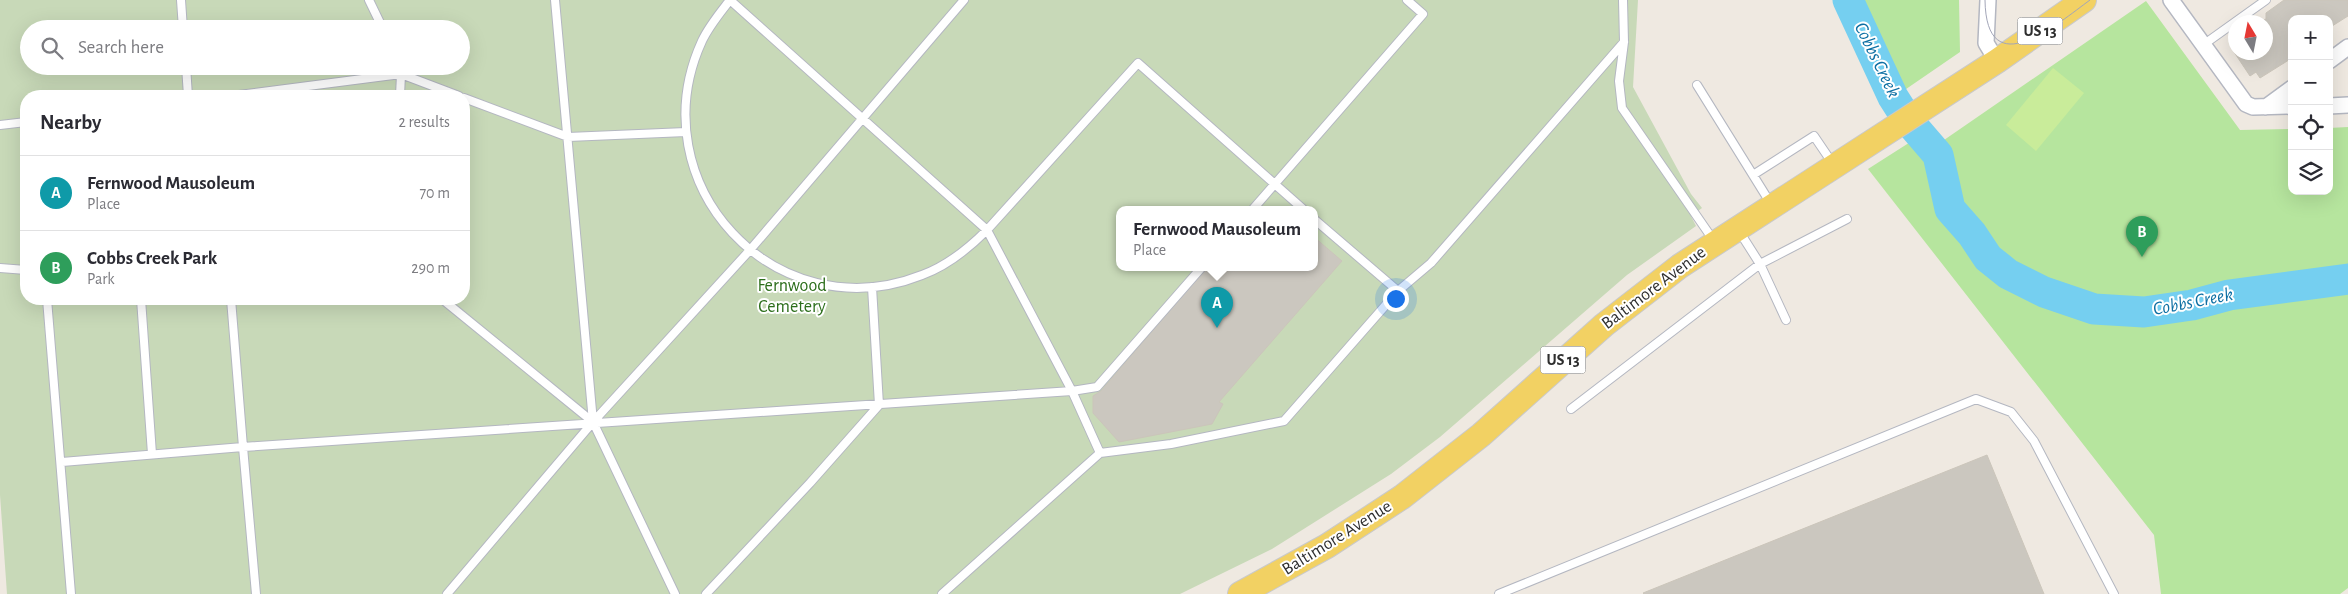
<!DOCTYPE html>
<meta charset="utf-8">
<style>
body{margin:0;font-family:"Alegreya Sans",sans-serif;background:#f2f2f3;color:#2b2b33}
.controls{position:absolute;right:15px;top:15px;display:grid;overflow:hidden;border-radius:10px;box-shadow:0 5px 20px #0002}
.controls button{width:45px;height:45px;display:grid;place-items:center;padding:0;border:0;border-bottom:1px solid #e1e1e2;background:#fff;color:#2b2b33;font:25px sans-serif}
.compass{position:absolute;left:2228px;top:15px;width:45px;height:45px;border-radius:50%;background:#fff;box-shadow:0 5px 20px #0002;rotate:350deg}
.you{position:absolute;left:1395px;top:298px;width:18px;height:18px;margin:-12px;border:4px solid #fff;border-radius:50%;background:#1a73e8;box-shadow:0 0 0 8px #1a73e833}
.badge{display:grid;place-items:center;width:32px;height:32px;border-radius:50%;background:#ea580c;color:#fff;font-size:16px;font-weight:700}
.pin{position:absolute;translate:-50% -41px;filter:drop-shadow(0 1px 2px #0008)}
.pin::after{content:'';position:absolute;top:26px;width:18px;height:15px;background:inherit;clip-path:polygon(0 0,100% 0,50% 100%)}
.popup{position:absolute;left:1116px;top:206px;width:202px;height:65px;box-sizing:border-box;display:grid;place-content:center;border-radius:10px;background:#fff;filter:drop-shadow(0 1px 4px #0005);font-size:16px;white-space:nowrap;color:#7c7c81}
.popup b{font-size:19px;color:#2b2b33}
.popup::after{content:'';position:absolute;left:50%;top:100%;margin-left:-10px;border:10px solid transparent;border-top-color:#fff}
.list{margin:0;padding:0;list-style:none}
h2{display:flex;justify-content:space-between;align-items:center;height:65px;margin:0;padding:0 20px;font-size:21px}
h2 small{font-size:16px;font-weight:400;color:#7c7c81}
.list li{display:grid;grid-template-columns:32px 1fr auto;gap:15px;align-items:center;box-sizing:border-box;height:75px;padding:0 20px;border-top:1px solid #e1e1e2}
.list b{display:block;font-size:19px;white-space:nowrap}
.list p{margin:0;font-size:16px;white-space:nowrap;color:#7c7c81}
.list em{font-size:16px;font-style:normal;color:#7c7c81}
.icon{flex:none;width:28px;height:28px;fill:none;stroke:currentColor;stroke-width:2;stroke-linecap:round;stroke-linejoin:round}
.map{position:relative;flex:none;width:2348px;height:594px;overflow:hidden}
.search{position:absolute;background:#fff;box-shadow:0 5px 20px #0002;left:20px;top:20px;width:450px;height:55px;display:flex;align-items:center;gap:12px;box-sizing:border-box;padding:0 18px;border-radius:28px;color:#7c7c81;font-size:19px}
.panel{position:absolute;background:#fff;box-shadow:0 5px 20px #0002;left:20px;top:90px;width:450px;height:215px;border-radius:20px}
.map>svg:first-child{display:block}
</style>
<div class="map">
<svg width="2348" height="594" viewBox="0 0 2348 594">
<rect width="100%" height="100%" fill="#efe9e1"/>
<!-- green -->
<path fill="#b6e59e" d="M1848,0H1959L1960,52L1893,98Z
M2146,1L2240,130L2292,129V191H2329V128L2348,127V588L2340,594H2161L2154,535L1868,169L1915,139L1923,146L1931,149Z"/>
<!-- cemetery -->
<path fill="#c8d9b8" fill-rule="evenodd" d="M0,0H1638L1633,87L1691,194L1702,208L1691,216L1696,226L1627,275L1440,437L1391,474L1272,549L1180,594H7L0,495ZM29,29H461V66H29ZM26,96H464V299H26ZM1120,209H1314V267H1120Z"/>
<!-- pitch -->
<path fill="#c9ec9a" d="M2053,68L2084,93L2036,151L2006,125Z"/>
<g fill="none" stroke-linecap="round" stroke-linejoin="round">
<!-- river -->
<path stroke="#75cff0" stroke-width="31" d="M1848,0L1893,97L1907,119L1938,155L1950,209L1972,234L1988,258L2008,274L2044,292L2094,309L2144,312L2192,305L2229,295L2348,279"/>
</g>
<!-- building -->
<path fill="#cbc7bf" stroke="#cbc5ba" d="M2284,0H2348V16L2329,28V19H2292V58L2260,78L2256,72L2250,76L2234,52H2266V22L2262,21L2266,19V13Z
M1314,237L1342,261L1219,402L1223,404L1212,424L1119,442L1093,413V396L1101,391L1207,267H1314Z
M1987,455L2044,594H1644L1643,593Z"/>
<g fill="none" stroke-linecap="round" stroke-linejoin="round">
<defs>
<path id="lane" d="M181,0L183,29
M369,0L383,29
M555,0L593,422L675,594
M730,0L987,230C968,249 947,266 922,275C775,333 637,183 702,41C709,26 720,13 730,0
M1623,0L1624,42L1619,81L1622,108L1714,241
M2203,45L2266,0
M186,66L188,96
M398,66L401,74L400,96
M1697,85L1771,204
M231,96L401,74L459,96
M464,98L568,137L686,132
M0,125L26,122
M1753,175L1814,136L1833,164
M1253,209L1423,14L1407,0
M1739,231L1760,264L1847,219
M1202,267L1097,387L1072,391L987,230L1138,63L1303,209
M0,268L26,270
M1398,291L1431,263L1624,42
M47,299L71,594
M141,299L152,454
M231,299L243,447L1072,391L1100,453L942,594
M442,299L593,422
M1571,409L1760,264L1786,320
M1100,453L1171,444L1284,421L1398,291L1314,219
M62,462L243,447L256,594
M447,594L593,422L750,250L964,0
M706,594L810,483L879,405L872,287
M1499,594L1976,399L2011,412L2034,441L2114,594"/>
<path id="street" d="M1988,0L1986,43L1997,61
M2171,0L2246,104L2253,107L2292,106
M2329,61L2348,47
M2329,106L2348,105
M2266,107L2292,88"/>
<path id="primary" d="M1240,594L1327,546L1402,497L1481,435L1604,325L1680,266L1997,61L2084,0"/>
</defs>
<!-- lane casing -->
<use href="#lane" stroke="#b4b7c1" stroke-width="10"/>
<!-- street casing -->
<use href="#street" stroke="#b4b7c1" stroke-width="18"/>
<!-- primary casing -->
<use href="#primary" stroke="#c9c9c9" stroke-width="26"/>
<!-- lane -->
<use href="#lane" stroke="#fff" stroke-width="8"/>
<!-- street -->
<use href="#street" stroke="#fff" stroke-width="15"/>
<!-- primary -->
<use href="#primary" stroke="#f2d163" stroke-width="24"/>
<!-- tram -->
<path stroke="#a3a6b8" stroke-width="1" d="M1985,0C1986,86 2057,24 2090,0"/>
</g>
<g text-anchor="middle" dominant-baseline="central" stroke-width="4" stroke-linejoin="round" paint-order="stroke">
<!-- shield labels -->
<g fill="#fff" stroke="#6d6d6d" stroke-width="1">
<rect x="2017.5" y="17.5" width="45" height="27" rx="4"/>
<rect x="1540.5" y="346.5" width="45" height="27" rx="4"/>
</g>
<g font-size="16" font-weight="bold" fill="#2e2e2e">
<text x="2040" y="31">US 13</text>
<text x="1563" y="360">US 13</text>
</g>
<!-- park labels -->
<g font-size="18" fill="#2c6e1b" stroke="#fff">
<text x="792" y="286">Fernwood<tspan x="792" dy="21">Cemetery</tspan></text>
</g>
<!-- street labels -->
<g font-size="18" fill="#2e2e2e" stroke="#fff">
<text transform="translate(1654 288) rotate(-37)">Baltimore Avenue</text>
<text transform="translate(1337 538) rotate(-32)">Baltimore Avenue</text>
</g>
<!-- water labels -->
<g font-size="19" font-style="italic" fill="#0d6fa3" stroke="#fff">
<text transform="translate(1877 60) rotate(64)">Cobbs Creek</text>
<text transform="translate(2193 302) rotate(-11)">Cobbs Creek</text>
</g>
</g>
</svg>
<div class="controls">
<button>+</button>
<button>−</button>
<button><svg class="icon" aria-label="locate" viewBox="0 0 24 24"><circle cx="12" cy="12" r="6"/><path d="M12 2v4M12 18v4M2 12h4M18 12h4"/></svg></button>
<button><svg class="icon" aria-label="layers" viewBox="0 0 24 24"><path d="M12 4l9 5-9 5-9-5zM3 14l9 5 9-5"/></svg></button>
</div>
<svg class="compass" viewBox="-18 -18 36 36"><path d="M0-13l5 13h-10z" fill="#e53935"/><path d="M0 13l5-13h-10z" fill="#7c7c81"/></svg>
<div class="you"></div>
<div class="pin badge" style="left:1217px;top:328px;background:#0f9aa8">A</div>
<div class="popup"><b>Fernwood Mausoleum</b>Place</div>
<div class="pin badge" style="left:2142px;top:257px;background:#2e9e5b">B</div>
<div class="search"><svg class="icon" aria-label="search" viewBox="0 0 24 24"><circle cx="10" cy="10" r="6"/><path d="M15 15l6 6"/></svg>Search here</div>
<section class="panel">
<h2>Nearby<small>2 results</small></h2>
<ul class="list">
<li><span class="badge" style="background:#0f9aa8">A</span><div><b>Fernwood Mausoleum</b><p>Place</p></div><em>70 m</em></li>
<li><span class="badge" style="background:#2e9e5b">B</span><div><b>Cobbs Creek Park</b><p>Park</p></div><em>290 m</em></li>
</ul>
</section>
</div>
